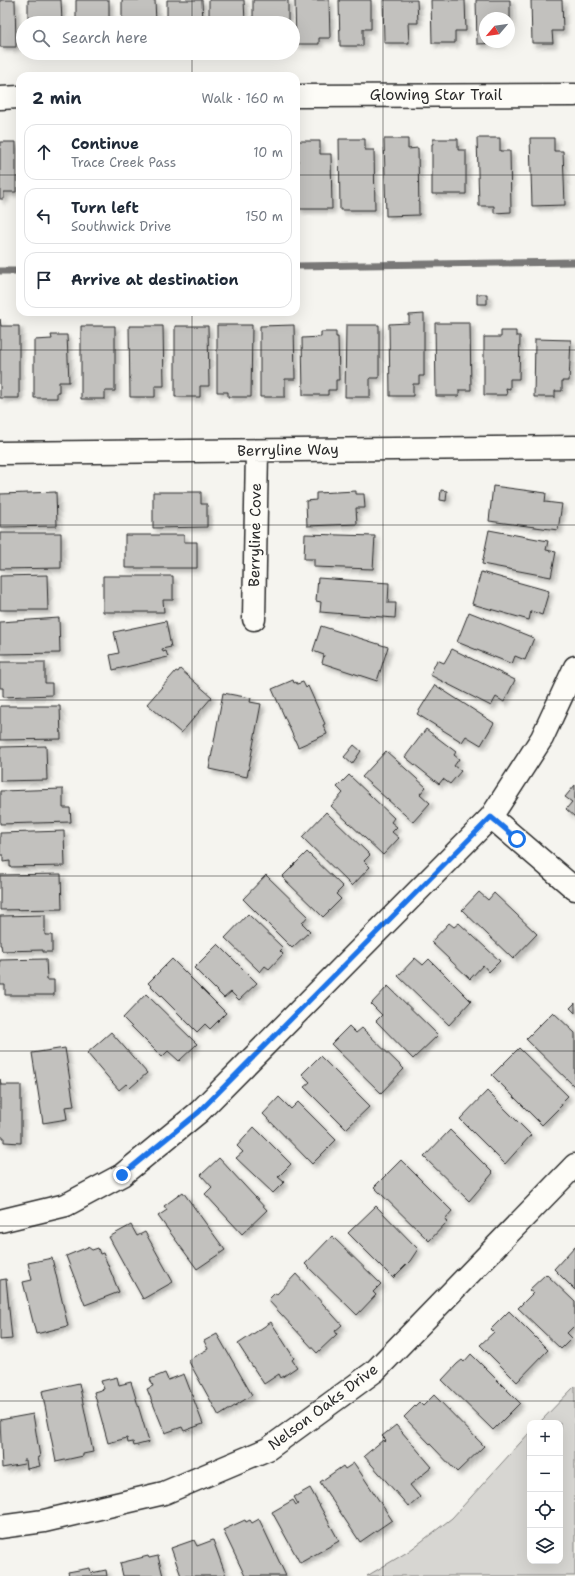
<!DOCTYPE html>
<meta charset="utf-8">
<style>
body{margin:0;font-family:"Shantell Sans",sans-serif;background:#f2f2f3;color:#1f2937}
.controls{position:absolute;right:12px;bottom:12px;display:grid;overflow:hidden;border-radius:8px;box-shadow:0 4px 16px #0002}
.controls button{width:36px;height:36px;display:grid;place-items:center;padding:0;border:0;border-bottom:1px solid #e0e1e3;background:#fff;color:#1f2937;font:20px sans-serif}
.compass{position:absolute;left:479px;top:12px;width:36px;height:36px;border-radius:50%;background:#fff;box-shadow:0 4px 16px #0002;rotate:241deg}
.stop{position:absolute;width:12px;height:12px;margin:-9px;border:3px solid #1a73e8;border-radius:50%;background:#fff}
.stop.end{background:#1a73e8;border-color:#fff;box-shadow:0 1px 4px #0008}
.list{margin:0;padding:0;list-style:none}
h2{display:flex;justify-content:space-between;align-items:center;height:52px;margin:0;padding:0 16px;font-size:17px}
h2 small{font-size:13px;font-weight:400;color:#747a83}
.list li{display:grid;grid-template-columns:26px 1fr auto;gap:12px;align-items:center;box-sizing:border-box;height:56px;margin:0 8px 8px;padding:0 8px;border:1px solid #e0e1e3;border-radius:12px}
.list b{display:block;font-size:15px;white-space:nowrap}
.list p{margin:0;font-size:13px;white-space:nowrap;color:#747a83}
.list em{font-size:13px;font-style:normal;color:#747a83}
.icon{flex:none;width:22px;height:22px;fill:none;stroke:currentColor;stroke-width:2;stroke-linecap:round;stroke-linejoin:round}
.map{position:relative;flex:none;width:575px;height:1576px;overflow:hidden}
.search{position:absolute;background:#fff;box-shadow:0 4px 16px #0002;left:16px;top:16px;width:284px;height:44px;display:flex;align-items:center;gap:10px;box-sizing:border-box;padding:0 14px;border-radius:22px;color:#747a83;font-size:15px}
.panel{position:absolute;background:#fff;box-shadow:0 4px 16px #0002;left:16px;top:72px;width:284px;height:244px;border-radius:12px}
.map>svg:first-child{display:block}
</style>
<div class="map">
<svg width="575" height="1576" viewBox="0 0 575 1576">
<defs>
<filter id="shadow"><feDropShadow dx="3.5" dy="3.5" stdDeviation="2" flood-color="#0004"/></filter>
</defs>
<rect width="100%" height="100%" fill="#f5f4ef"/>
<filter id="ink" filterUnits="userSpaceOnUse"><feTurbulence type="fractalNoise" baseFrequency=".025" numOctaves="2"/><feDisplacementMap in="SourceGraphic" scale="8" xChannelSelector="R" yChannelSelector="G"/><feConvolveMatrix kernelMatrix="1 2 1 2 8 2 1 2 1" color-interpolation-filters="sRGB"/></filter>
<g filter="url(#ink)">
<!-- green -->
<path fill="#d7d6d2" stroke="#81807e" d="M575,1386V1576H367L409,1551L452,1518L530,1432V1561H560V1423H539Z"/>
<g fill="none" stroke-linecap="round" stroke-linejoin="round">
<!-- stream -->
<path stroke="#797877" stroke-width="7" d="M296,266L575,262
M0,271H20"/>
</g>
<!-- building -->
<path fill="#c2c1be" stroke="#2b2b2b" filter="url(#shadow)" d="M0,0H15L16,47H0Z
M28,0H61L62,23H28Z
M76,0H109V23H76Z
M122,0H155L156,23H122Z
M167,0H202L203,23H167Z
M209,0H244L245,23H209Z
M253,0H288V23H253Z
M295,0H329L330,38H319V44H296Z
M339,0H371V29H363V46H340Z
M383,0H417L418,23H408L409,43H384Z
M431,0H465L466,31H455V43H432Z
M476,0H510V25L509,18H485V42L502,43L477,44Z
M531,0H562L563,31H552L553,43H532Z
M477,138H500V151H510L511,212L494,213V206H479Z
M530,138H554V151H563L565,205L532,206Z
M339,139H365V150H374L375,210H340Z
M384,139H408V149L418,148L419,215L386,216Z
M433,139H458V150H466V194H432V144H433Z
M298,141H320V154H331L332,209H298Z
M0,142H16V192H4V199H0Z
M477,294H487V304H477Z
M424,314V376H419V384H413V396H390L389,324L409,323V315Z
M0,319L1,326H19V398H0Z
M435,323H470L471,390H459V396H436Z
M217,325H252L251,397H228V392H217Z
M294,325L295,379H285V397H260V326Z
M346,325H379V378H370V397H345Z
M81,326H115V391H105V399H81Z
M129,326H163L164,386H155V397H130Z
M175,326H208L209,386H200V397H175Z
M501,331H516V336H520L519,379H510V389L506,388L507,395H484V337H501Z
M321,332H336V337H338L339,380H336V390H328V395H303L302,338L321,337Z
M51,335H67L69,382H59V392H57V398H34V340L52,339Z
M535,339L571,340L569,381H562V391H555V397H534Z
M493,486L546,493L545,502L562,504L558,530L489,521Z
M441,490L447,491L446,501L440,500Z
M356,491V494H364L365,508H356L357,524L307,526L306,501L316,500V493Z
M56,492L57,526L0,527V494Z
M153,492H201V504H207V527L153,528Z
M489,530L548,541L546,550L556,552L551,577L482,564Z
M0,533H61V568L0,569Z
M305,534L375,536L373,569L314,567V559H304Z
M125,535H184V542H197V568H125Z
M481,572L549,591L542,615L531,611L529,620L472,604Z
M47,575L48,610H0V576Z
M103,576H173V600H163L164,612H103Z
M318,578L389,583L388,603H396L395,618L320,612L321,602L316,601Z
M469,612L534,638L525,660L515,656L512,664L457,642Z
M59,618L60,653L0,654V622Z
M166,621L171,647L162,649L163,652L166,651L168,657L113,670L110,655L119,653L114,632Z
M321,626L388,647L377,681L322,663L324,655L313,651Z
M452,649L515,680L504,702L496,697L491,706L430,675L437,660L444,663Z
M0,662H45V683H52V695L3,697V688H0Z
M180,669L212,697L181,733L147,704L176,671L178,672Z
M293,680L294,683L296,682L297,684L303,682L306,688L308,686L325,724L323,725L327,734L298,747L272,689Z
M435,685L494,723L481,745L466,736L462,742L417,714Z
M223,693L251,698L250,702L261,704L247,777L209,769Z
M0,706H60L61,739L0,740Z
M426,729L456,752L454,755L459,759L454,766L461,771L450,784L443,779L439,784L405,757Z
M354,745L361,751L352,764L344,757Z
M46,746L47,780L0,781V747Z
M386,751L426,787L420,794L430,803L413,822L362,777Z
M349,775L394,818L391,822L397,827L392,832L399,838L383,855L331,806L343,793L337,787Z
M575,785V817L566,809L572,802L565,797Z
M63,789V808H70L71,822L0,824V791Z
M326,812L370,855L364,861L370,867L352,886L302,837Z
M64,831L65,866L10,867V861L3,862V855H0V833Z
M307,852L343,887L336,894L341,899L323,917L282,877Z
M61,874L62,909L0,910V875Z
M266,875L308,916L302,923L310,931L292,948L243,899Z
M479,892L488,900L494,893L537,934L513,959L462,910Z
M248,914L283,948L280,951L283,954L269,969L265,966L260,972L225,938Z
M45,915V935H52V952H43V950L2,951L1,945H0V916Z
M449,923L454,927L459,923L500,961L489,972L483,965L470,979L431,942Z
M218,944L257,983L239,1000L231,992L224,998L194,968Z
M415,958L423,965L429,959L471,1001L449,1025L398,976Z
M46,959L47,980H54V995H5V985H0V960Z
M172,959L226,1013L210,1029L205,1024L197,1032L148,983Z
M388,986L438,1035L413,1059L376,1021L382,1015L371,1004Z
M146,994L197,1044L179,1061L168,1051L162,1057L123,1018Z
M575,1003V1013L570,1008Z
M553,1012L575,1033V1087L526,1039Z
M349,1026L356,1033L362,1028L404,1069L381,1093L331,1044Z
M111,1032L147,1073L130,1088L126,1084L119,1090L87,1053Z
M65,1048L74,1106L65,1107L67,1119L43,1123L32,1053Z
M519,1048L568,1096L561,1103L562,1105L542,1125L492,1075Z
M320,1056L370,1106L346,1129L304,1087L310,1082L302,1074Z
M0,1079L1,1085H21V1143L4,1142V1137H0Z
M487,1091L531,1135L505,1164L460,1119Z
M279,1097L291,1109L298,1102L336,1140L312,1164L263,1114Z
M254,1127L291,1164L278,1177L284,1182L273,1193L236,1158L243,1152L237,1146Z
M450,1130L493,1173L469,1201L424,1157Z
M219,1158L267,1210L242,1234L205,1194L212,1187L201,1175Z
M401,1160L452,1211L445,1219L447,1222L429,1241L374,1187Z
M183,1192L225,1250L197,1269L158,1216L167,1210L164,1206Z
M376,1206L418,1249L410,1261L393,1278L348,1233Z
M131,1225L137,1236L145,1232L173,1282L143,1299L109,1237Z
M332,1236L381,1284L373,1292L376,1295L357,1315L305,1264Z
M575,1246V1290L554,1269Z
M88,1247L92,1250L98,1248L100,1254L103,1253L119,1292L85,1305L66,1256Z
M52,1258L68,1326L36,1334L23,1282L32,1280L28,1263Z
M296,1274L342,1325L335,1331L337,1334L317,1353L268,1300L275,1293L277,1294Z
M546,1274L575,1302V1325L567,1333L572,1338L561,1349L518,1308L533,1293L529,1290Z
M6,1279L12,1339L0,1340V1280Z
M509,1311L548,1350L517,1382L480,1345L494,1332L491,1329Z
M271,1322L294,1358L292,1360L297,1367L281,1378L279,1374L264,1384L238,1344Z
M217,1334L252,1395L219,1416L188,1360L208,1349L204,1341Z
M471,1354L520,1403L493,1430L442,1380L457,1364L462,1360L464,1362Z
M165,1373L168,1380L184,1374L203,1424L184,1431L182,1427L165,1433L147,1389L153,1386L150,1379Z
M117,1377L119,1385L131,1382L149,1442L134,1446L133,1442L128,1443L127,1438L108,1443L94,1392L104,1389L101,1381Z
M79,1383L93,1452L83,1454V1456L56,1462L42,1391Z
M434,1395L484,1446L457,1472L404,1417L419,1402L423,1406Z
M33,1414L40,1457L38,1458L40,1466L27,1469L26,1460H23L24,1464L2,1468L0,1420Z
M396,1425L432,1467L410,1485L420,1497L409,1507L364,1456L383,1440L384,1442L386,1440L382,1436Z
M354,1463L392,1520L360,1542L320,1482L343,1466L345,1469Z
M310,1488L339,1541L300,1563L272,1512L293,1500L296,1505L298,1504L294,1497Z
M259,1519L286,1576H245L223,1530L245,1520L246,1522L250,1520L252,1523Z
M194,1540L197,1546L213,1540L226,1576H181L171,1548Z
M148,1556L149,1558L158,1556L163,1576H123L120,1563Z
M90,1568L91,1573L106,1570L107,1576H69L68,1572Z"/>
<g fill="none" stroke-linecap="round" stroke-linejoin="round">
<defs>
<path id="minor" d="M296,96L575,95
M0,98L20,97
M0,453L575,447
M254,619L257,451
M491,817L575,889
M0,1221L66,1205L122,1175L199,1112L491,817L542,738L575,667
M0,1527L44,1521L164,1493L268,1449L375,1371L575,1165"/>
</defs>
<!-- minor casing -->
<use href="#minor" stroke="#2b2b2b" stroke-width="25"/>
<!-- minor -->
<use href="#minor" stroke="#fdfcf7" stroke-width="22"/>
</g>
</g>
<g fill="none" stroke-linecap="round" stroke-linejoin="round" filter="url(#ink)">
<!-- route -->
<path stroke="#1a73e8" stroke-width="5" d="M122,1175L199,1112L491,817L517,839"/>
</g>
<!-- grid -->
<path fill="none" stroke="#2b2b2b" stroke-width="1" stroke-opacity="0.55" d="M192,0V23M383,0V1576M192,53V76M0,175H20M296,175H575M192,312V1576M0,350H575M0,525H575M0,700H575M0,876H575M0,1051H575M0,1226H575M0,1401H575"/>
<g text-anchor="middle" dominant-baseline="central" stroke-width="4" stroke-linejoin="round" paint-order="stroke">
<!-- street labels -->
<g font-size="15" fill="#2b2b2b" stroke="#fdfcf7">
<text x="436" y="95">Glowing Star Trail</text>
<text transform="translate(288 450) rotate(-1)">Berryline Way</text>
<text transform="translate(255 535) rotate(-89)">Berryline Cove</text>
<text transform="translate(323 1407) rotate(-37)">Nelson Oaks Drive</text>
</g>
</g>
</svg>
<div class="controls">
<button>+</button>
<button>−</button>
<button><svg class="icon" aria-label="locate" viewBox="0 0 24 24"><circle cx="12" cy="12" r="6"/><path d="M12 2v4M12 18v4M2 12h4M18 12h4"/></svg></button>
<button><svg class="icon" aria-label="layers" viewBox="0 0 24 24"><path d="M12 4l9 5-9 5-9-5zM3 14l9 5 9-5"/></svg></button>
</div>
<svg class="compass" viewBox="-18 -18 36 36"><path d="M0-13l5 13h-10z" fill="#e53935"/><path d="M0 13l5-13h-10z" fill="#747a83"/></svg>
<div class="stop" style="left:517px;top:839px"></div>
<div class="stop end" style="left:122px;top:1175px"></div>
<div class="search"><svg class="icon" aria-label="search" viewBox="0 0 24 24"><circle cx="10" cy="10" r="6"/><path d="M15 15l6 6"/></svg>Search here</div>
<section class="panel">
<h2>2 min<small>Walk · 160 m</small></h2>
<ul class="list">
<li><svg class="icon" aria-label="ahead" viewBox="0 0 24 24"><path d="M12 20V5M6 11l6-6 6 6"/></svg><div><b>Continue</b><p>Trace Creek Pass</p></div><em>10 m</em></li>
<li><svg class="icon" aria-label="left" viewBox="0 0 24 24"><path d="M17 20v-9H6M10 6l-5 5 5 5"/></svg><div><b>Turn left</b><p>Southwick Drive</p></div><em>150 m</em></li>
<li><svg class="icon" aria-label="arrive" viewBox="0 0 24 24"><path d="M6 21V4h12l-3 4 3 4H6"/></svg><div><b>Arrive at destination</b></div></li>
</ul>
</section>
</div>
